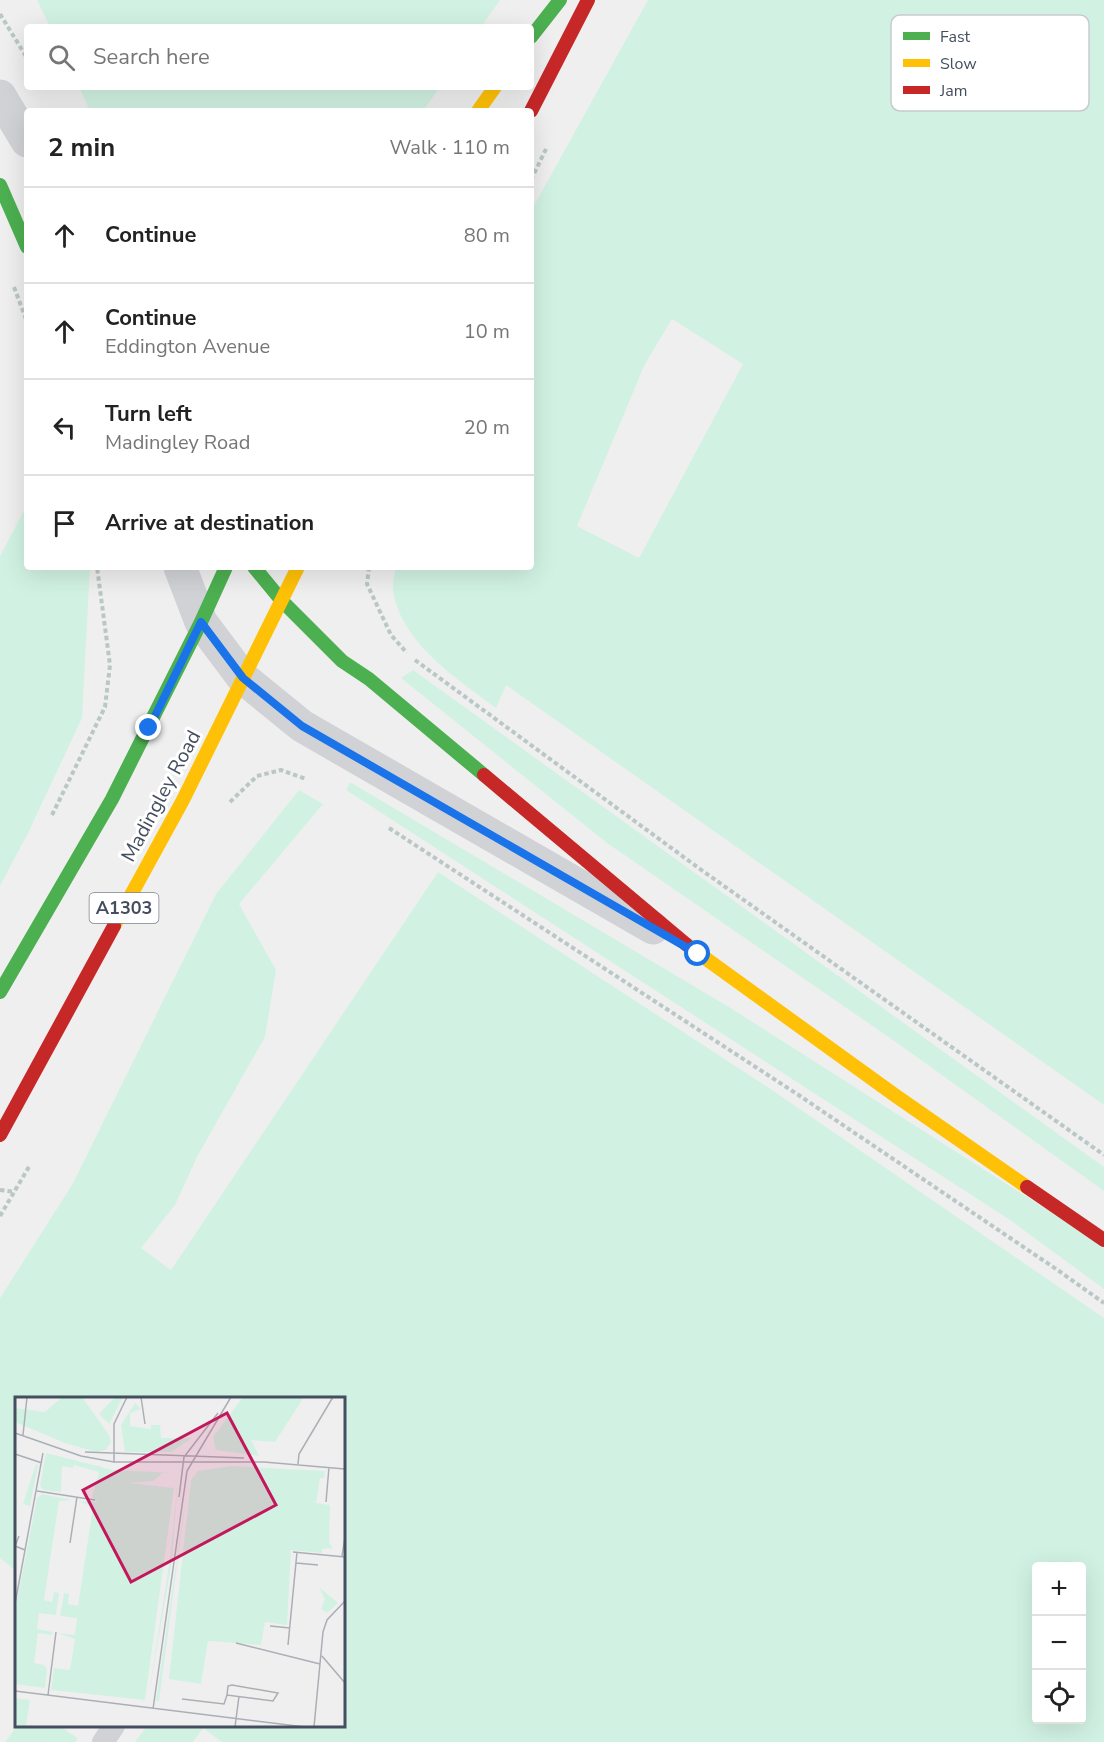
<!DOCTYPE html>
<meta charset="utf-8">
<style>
body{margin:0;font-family:"Nunito Sans",sans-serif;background:#f2f2f2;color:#222}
.controls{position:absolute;right:18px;bottom:18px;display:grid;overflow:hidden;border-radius:6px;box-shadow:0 6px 24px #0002}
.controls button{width:54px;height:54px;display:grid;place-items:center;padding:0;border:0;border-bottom:2px solid #e0e0e0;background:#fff;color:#222;font:30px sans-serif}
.stop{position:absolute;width:18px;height:18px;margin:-14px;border:4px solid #1a73e8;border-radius:50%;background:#fff}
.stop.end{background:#1a73e8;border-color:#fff;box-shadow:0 2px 6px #0008}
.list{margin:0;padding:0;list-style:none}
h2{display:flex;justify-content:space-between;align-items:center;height:78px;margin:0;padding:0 24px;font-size:26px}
h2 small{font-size:20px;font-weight:400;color:#767676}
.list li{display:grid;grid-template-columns:39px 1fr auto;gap:18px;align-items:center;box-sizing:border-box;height:96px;padding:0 24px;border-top:2px solid #e0e0e0}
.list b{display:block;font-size:22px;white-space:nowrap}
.list p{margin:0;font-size:20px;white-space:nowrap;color:#767676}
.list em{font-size:20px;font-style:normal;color:#767676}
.icon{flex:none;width:33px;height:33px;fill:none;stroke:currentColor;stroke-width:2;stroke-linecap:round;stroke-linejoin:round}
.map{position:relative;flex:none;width:1104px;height:1742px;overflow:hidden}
.search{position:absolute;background:#fff;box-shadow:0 6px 24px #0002;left:24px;top:24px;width:510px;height:66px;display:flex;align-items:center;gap:15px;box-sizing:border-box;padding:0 21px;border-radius:6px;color:#767676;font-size:22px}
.panel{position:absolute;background:#fff;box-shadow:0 6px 24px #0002;left:24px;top:108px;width:510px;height:462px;border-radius:6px}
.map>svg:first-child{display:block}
</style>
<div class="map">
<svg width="1104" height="1742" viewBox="0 0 1104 1742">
<rect width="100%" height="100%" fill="#f0efef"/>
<!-- green -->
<path fill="#d1f2e3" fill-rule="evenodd" d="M37,0H500L481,27H50Z
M648,0H1104V1105L506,685L496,708C457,679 400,642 393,590C392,583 395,574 396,567H531V211ZM672,319L743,364L639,558L577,526L645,364Z
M79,87H440L423,111H90Z
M27,505V567H90L82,718L29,831L0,886V556Z
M413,670L1104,1167V1191L900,1045L607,843L401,678Z
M350,782L729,1007L1104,1246V1289L1010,1220L346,790Z
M299,790L323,804L239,904L276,970L265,1037L198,1155L175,1205L141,1248L171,1270L438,872L775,1092L1104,1318V1742H222L203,1728L193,1742H135L147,1726H344V1398H16V1571L0,1558V1298L72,1185L216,894ZM1036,1566H1082V1720H1036Z
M17,1726H60L77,1738L76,1742H5Z"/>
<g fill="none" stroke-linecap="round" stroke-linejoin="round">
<!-- path -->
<path stroke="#b9c7c5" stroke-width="4" stroke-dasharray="4.5 3" stroke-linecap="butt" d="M0,14L27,58
M531,180L546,149
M14,287L27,322
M369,567L367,584L391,635L407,653
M415,660L700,869L1104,1155
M230,802L257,776L281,770L306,779
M52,815L105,707L110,665L97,567
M389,828L797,1094L1059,1271L1104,1303
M0,1190L15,1192
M0,1216L30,1165"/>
<!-- lane -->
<path stroke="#d0d2d6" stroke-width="22" d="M103,1742L114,1726"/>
<!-- street -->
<path stroke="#d0d2d6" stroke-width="33" d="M0,96L27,141
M180,567L201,622L243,678L302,726L653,928"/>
<!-- fast -->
<path stroke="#4caf50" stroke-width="14" d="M531,37L560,0
M0,185L27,247
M254,567L282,601L342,661L369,679L484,775
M0,992L112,799L201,622L226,567"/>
<!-- slow -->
<path stroke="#ffc107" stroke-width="14" d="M478,111L495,87
M114,926L183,800L298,567
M687,945L896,1096L1027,1187"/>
<!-- jam -->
<path stroke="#c62828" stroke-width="14" d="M531,111L588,0
M484,775L687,945
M0,1135L114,926
M1027,1187L1104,1240"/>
</g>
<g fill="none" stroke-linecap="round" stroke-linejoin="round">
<!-- route -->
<path stroke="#1a73e8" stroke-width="8" d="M149,728L201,622L243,678L302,726L698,954"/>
</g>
<g text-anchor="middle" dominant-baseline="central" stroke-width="6" stroke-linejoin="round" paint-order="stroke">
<!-- shield labels -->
<rect fill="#fff" stroke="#7c838e" stroke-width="1.5" x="89.5" y="893" width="69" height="30" rx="4.5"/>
<g font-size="18" font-weight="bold" fill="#444e5e">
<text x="124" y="908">A1303</text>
</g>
<!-- street labels -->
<g font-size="20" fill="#444e5e" stroke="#fff">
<text transform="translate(161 796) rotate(-62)">Madingley Road</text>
</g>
</g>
<!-- overview -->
<g transform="translate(15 1397)">
<rect width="330" height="330" fill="#f0efef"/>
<path d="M47,0H67L94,38L96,45L91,53L81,55L50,46L0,25V11L30,15ZM100,0H108L94,27L84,17ZM228,0H289L260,45L236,43L244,59L201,53L198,40ZM120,6L126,12L115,16V29L136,32V28H145L146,41H177L156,55H110L106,28ZM31,56L98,73L160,76H148L138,84L114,86L159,91L130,303L36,293L39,271L55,273L60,242L43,236L60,238L62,221L45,219L49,196L54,197L53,207L63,209L78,110L63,104L83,105L77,100L84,75L59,68L58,71L47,69L46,95L28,93L25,89ZM21,67L23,68L15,109L8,107ZM216,69L310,74L309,81H305L301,106L315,108L314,145L318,151L307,152V156L276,153L272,228L250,225L246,248L193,244L186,287L154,282L176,83L183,74ZM174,79L144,304H141ZM163,80L157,163L133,303L156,154ZM27,97L57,103L44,104L29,203L37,205L39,195L44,196L41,218L24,216L22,232L38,235L36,238L23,236L19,266L29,268L32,272L30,291L0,287V214L22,101ZM304,190L323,206L312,216L306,212L310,202ZM0,301L15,303L11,328L23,330H0Z" fill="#d1f2e3"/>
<path fill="none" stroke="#abafb5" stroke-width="1.5" d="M126,0L130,27M0,36L66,59L99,65H249L330,72M8,38L12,0M70,55L229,61M0,57L27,66M99,65V27L112,0M283,67L284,57L318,0M22,94L80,103M164,100L169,60L203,16M311,105L314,70M4,139L0,149L10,153M55,146L62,100M278,155L330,160M327,159L330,140M281,166L303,168M0,207L28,56M255,229L275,231M221,246L305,267M273,248L282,155M307,259L330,286M0,294L290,330M33,298L41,235M167,302L209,307L212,298L258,304L263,296L217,288L213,289L212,298M138,312L172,74L216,0M220,330L224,299M299,330L308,235L312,223L330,204"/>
<path fill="#c2185b" fill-opacity="0.15" stroke="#c2185b" stroke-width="3" d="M212,16L261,108L116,185L68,93Z"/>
<rect width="330" height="330" fill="none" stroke="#444e5e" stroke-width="3"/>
</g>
<!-- legend -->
<rect x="891" y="15" width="198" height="96" rx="9" fill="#fff" stroke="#c7cacf" stroke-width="1.5"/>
<rect x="903" y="32" width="27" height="8" fill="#4caf50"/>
<rect x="903" y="59" width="27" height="8" fill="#ffc107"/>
<rect x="903" y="86" width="27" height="8" fill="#c62828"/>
<g font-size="16" fill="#444e5e">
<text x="940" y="42">Fast</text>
<text x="940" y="69">Slow</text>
<text x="940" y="96">Jam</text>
</g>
</svg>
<div class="controls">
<button>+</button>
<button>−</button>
<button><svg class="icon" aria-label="locate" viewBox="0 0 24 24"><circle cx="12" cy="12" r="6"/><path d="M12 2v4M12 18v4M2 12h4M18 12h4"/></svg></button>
</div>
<div class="stop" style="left:698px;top:954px"></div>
<div class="stop end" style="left:149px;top:728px"></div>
<div class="search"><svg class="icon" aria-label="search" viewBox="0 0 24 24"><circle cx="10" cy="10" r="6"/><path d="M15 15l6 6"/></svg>Search here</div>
<section class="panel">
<h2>2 min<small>Walk · 110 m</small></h2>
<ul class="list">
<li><svg class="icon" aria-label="ahead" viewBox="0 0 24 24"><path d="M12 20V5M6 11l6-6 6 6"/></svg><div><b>Continue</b></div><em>80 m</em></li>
<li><svg class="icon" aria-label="ahead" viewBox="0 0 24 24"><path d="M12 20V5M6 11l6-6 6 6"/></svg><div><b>Continue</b><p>Eddington Avenue</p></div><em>10 m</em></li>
<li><svg class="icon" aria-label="left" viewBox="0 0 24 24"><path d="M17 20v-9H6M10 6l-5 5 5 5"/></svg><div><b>Turn left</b><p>Madingley Road</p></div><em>20 m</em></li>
<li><svg class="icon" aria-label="arrive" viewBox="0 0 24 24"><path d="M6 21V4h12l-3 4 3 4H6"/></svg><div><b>Arrive at destination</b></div></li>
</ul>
</section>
</div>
